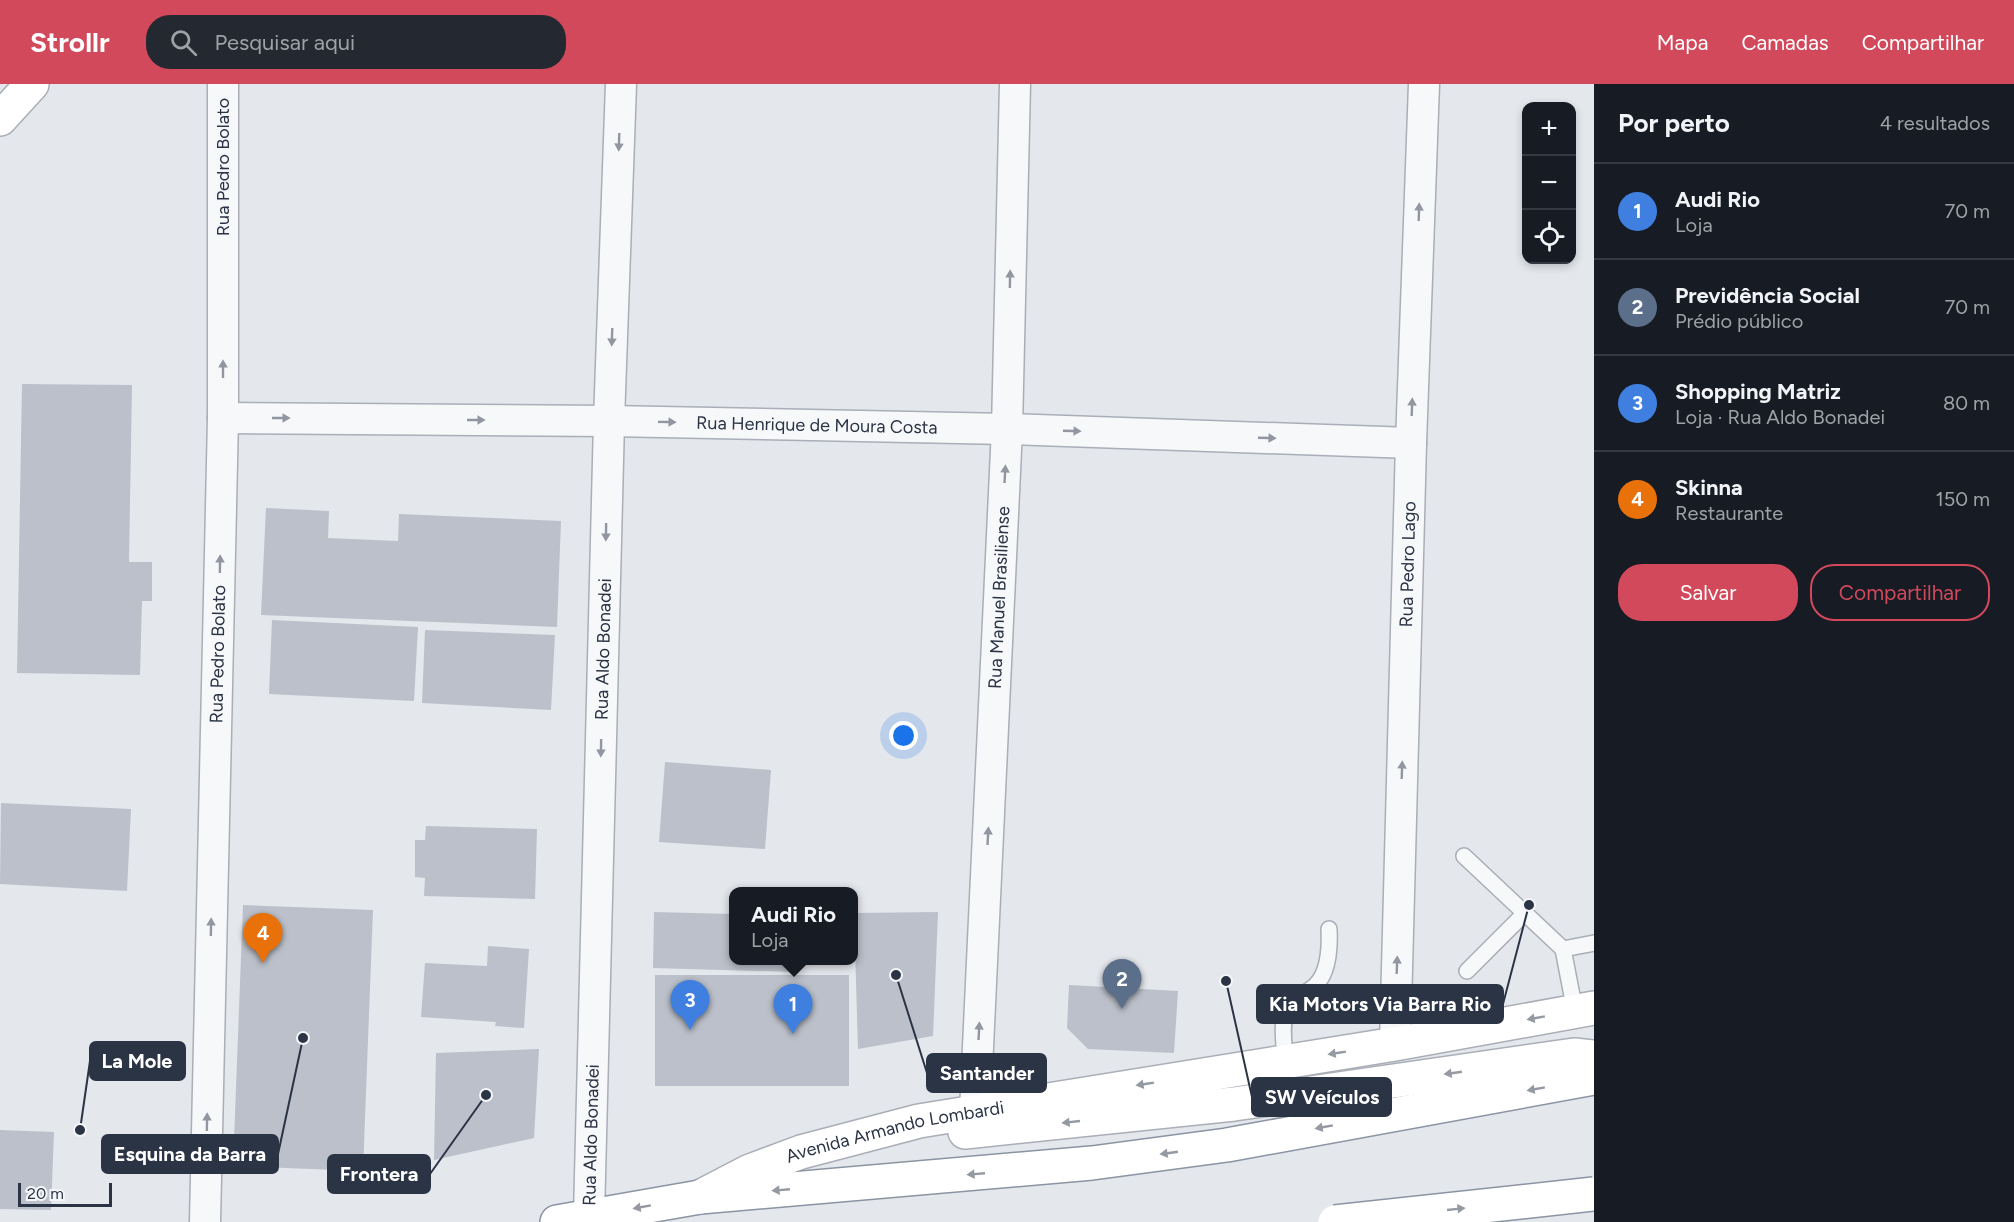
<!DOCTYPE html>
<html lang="pt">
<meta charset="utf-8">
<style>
body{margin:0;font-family:Figtree,sans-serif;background:#242831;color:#f1f3f6}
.controls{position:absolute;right:18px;top:18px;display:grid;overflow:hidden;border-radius:12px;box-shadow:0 3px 9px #0003}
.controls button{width:54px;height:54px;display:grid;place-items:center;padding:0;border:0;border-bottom:2px solid #363941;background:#171b24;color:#f1f3f6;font:30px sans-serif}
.scale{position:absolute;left:18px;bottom:15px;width:94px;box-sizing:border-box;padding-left:6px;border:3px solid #2b3445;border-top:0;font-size:16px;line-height:21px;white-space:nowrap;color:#2b3445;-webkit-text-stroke:4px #f4f6f9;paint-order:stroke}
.you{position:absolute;left:904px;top:652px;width:21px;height:21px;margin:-15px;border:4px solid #fff;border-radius:50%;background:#1a73e8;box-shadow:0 0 0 9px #1a73e833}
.badge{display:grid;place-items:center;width:39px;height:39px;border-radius:50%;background:#d1495b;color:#fff;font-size:20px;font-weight:700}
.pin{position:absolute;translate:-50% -50px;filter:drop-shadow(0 2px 3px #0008)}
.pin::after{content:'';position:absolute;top:32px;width:21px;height:18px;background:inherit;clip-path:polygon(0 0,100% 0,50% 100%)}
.popup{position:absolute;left:729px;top:803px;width:129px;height:78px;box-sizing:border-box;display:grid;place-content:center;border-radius:12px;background:#171b24;filter:drop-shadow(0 2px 4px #0005);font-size:20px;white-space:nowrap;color:#9ea1a6}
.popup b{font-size:22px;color:#f1f3f6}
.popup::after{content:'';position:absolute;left:50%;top:100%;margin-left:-12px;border:12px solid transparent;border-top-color:#171b24}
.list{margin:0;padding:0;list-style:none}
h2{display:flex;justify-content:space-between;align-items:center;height:78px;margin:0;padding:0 24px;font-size:26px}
h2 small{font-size:20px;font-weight:400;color:#9ea1a6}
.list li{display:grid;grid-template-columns:39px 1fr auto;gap:18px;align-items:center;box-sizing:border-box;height:96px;padding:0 24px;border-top:2px solid #363941}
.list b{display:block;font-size:22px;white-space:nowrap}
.list p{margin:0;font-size:20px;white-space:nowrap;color:#9ea1a6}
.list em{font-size:20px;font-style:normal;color:#9ea1a6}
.actions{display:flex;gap:12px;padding:18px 24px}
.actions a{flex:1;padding:14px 0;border:2px solid #d1495b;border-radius:24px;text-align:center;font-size:21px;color:#d1495b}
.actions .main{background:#d1495b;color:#fff}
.icon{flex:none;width:33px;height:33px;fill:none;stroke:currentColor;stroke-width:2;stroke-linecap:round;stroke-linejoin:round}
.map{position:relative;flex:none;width:1594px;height:1138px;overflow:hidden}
header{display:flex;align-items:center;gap:36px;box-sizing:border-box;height:84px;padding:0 30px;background:#d1495b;color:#fff}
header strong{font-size:28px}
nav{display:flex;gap:33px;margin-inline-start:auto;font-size:21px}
.search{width:420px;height:54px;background:#242831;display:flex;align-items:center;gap:15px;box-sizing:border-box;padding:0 21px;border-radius:24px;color:#9ea1a6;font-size:22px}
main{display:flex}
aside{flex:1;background:#171b24}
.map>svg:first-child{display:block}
</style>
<header>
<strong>Strollr</strong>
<div class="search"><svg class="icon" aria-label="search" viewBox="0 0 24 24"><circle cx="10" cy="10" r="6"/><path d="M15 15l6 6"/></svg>Pesquisar aqui</div>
<nav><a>Mapa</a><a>Camadas</a><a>Compartilhar</a></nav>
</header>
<main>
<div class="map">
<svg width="1594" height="1138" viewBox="0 0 1594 1138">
<rect width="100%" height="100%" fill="#e4e7ec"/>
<!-- building -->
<path fill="#bbc0ca" d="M22,300L132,301L129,478H152V517H142L140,591L17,589Z
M266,424L329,427L328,454L398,457L399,430L561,437L557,543L261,531Z
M272,536L418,543L414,617L269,610Z
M425,546L555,551L551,626L422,619Z
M665,678L771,686L765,765L659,758Z
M1,719L131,725L127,807L0,800Z
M426,742L537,745L535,815L424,812L425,794L415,793V756H425Z
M243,821L373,826L363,1087L233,1082Z
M654,828L733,830V876H793V888L653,884Z
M938,828L933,952L858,965L854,829Z
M488,862L529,865L524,944L495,942L496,938L421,933L425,879L487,882Z
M655,891H849V1002H655Z
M1069,901L1178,907L1174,969L1088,965L1067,944Z
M539,965L534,1054L434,1076L436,969Z
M0,1046L54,1048L51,1126L0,1125Z"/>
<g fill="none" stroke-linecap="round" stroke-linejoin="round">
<defs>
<path id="service" d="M1464,772L1563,865L1575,927
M1563,865L1594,859
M1467,887L1524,830
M1285,978C1285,963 1280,940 1287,927C1291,917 1303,911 1311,905C1329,893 1330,865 1329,845"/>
<g id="minor">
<path id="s1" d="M223,334L609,337L1007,345L1411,359"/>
<path id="s2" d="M1395,960L1411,359L1424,0"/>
<path id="s3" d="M975,1027L1007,345L1015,0"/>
<path id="s4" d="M589,1132L609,337L621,0"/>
<path id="s5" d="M205,1138L223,334V0"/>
</g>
<g id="secondary">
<path d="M0,35L32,0"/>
<path d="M965,1048L1234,1020L1574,971L1594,973"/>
<path id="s6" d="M700,1113L750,1087L801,1068L919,1037L1395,960L1594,924"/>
</g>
<path id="trunk" d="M557,1138L700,1113L1092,1079L1227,1061L1594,994"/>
</defs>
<!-- service casing -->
<use href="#service" stroke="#a9aeb7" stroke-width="18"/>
<!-- minor casing -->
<use href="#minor" stroke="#a9aeb7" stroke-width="33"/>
<!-- secondary casing -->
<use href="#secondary" stroke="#a9aeb7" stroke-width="36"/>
<!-- trunk casing -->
<use href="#trunk" stroke="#8b94a3" stroke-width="36"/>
<!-- service -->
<use href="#service" stroke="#f7f8fa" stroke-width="15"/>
<!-- minor -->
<use href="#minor" stroke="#f7f8fa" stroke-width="30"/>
<!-- secondary -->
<use href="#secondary" stroke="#fff" stroke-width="33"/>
<!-- trunk -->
<use href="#trunk" stroke="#fff" stroke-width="33"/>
<defs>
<path id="trunk-bridge" d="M1335,1138L1594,1110"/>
</defs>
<!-- trunk-bridge casing -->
<use href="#trunk-bridge" stroke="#8b94a3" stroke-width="36" stroke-linecap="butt"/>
<!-- trunk-bridge -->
<use href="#trunk-bridge" stroke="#fff" stroke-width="33"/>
</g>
<!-- one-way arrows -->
<defs><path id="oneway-solid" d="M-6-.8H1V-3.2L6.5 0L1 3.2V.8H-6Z" transform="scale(1.5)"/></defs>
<g fill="#9196a0">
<use href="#oneway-solid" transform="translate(619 58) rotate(92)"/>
<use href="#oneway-solid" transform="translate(1419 128) rotate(-88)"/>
<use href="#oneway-solid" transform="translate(1010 195) rotate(-89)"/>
<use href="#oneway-solid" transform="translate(612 253) rotate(92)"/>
<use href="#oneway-solid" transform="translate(223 285) rotate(-90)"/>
<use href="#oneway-solid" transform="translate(1412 323) rotate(-88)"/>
<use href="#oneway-solid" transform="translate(281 334)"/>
<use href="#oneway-solid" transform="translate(476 336)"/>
<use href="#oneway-solid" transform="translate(667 338) rotate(1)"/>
<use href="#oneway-solid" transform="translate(1072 347) rotate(2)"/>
<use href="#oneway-solid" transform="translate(1267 354) rotate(2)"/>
<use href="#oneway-solid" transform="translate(1005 390) rotate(-87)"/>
<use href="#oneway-solid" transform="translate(606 448) rotate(91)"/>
<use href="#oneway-solid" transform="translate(220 480) rotate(-89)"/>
<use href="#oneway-solid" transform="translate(601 664) rotate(91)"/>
<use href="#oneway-solid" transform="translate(1402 686) rotate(-88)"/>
<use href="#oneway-solid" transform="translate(988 752) rotate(-87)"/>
<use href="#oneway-solid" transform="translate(211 843) rotate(-89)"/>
<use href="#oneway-solid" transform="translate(1397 881) rotate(-88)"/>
<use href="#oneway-solid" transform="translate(979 947) rotate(-87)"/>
<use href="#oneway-solid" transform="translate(207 1038) rotate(-89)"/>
</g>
<g fill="#959aa2">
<use href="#oneway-solid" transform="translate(1536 934) rotate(170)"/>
<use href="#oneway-solid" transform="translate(1337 969) rotate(171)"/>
<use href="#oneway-solid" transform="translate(1453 989) rotate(172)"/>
<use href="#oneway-solid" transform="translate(1145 1000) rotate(171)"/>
<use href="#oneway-solid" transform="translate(1536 1005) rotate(170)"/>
<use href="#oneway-solid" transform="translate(1071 1038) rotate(174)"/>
<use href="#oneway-solid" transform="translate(1324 1043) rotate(170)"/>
<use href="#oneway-solid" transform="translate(1169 1069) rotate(172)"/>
<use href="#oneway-solid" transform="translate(976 1090) rotate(175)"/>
<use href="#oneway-solid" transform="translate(781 1106) rotate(175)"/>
<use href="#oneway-solid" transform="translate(642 1123) rotate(170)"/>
<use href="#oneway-solid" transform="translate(1456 1125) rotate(-6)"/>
</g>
<g text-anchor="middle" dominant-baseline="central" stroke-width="4.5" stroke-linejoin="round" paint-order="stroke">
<!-- street labels -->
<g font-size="18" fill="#2b3445" stroke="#f4f6f9">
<text transform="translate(223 83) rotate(-90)">Rua Pedro Bolato</text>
<text stroke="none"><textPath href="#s1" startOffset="594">Rua Henrique de Moura Costa</textPath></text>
<text stroke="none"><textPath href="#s2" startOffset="480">Rua Pedro Lago</textPath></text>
<text stroke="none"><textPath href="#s3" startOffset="514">Rua Manuel Brasiliense</textPath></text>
<text stroke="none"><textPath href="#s4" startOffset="567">Rua Aldo Bonadei</textPath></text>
<text stroke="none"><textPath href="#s5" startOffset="568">Rua Pedro Bolato</textPath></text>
<text stroke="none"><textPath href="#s6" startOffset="207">Avenida Armando Lombardi</textPath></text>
<text stroke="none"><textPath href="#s4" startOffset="81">Rua Aldo Bonadei</textPath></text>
</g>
</g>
<!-- callouts -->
<path fill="none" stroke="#2b3445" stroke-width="2" d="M1529 821L1503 920M80 1046L90 977M896 891L927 989M1226 897L1252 1013M303 954L278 1070M486 1011L430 1090"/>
<g fill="#2b3445" stroke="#f4f6f9" stroke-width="2">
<circle cx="1529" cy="821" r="6"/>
<circle cx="80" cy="1046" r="6"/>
<circle cx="896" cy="891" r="6"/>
<circle cx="1226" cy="897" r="6"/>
<circle cx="303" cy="954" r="6"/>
<circle cx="486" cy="1011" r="6"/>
</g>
<g fill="#2b3445" stroke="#2b3445" stroke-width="2">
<rect x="1257" y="901" width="246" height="38" rx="6"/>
<rect x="90" y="958" width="95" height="38" rx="6"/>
<rect x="927" y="970" width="119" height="38" rx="6"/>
<rect x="1252" y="994" width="139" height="38" rx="6"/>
<rect x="102" y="1051" width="176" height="38" rx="6"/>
<rect x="328" y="1071" width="102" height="38" rx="6"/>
</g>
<g font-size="20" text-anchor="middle" font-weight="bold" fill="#fff">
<text x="1380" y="927">Kia Motors Via Barra Rio</text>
<text x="137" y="984">La Mole</text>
<text x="987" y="996">Santander</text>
<text x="1322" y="1020">SW Veículos</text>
<text x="190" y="1077">Esquina da Barra</text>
<text x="379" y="1097">Frontera</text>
</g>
</svg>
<div class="controls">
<button>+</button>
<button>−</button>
<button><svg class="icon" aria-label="locate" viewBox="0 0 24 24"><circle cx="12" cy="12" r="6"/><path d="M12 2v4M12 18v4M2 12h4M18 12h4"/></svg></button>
</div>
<div class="scale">20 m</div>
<div class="you"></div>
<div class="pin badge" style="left:793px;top:950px;background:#3f7fe0">1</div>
<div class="popup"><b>Audi Rio</b>Loja</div>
<div class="pin badge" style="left:1122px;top:925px;background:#5c6f8a">2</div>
<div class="pin badge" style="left:690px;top:946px;background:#3f7fe0">3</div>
<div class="pin badge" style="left:263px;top:879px;background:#e8710a">4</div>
</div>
<aside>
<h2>Por perto<small>4 resultados</small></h2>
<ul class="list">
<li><span class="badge" style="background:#3f7fe0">1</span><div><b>Audi Rio</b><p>Loja</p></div><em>70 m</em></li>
<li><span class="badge" style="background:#5c6f8a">2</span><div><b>Previdência Social</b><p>Prédio público</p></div><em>70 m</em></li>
<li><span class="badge" style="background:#3f7fe0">3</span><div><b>Shopping Matriz</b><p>Loja · Rua Aldo Bonadei</p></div><em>80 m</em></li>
<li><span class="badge" style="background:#e8710a">4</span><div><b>Skinna</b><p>Restaurante</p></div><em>150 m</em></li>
</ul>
<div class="actions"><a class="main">Salvar</a><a>Compartilhar</a></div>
</aside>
</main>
